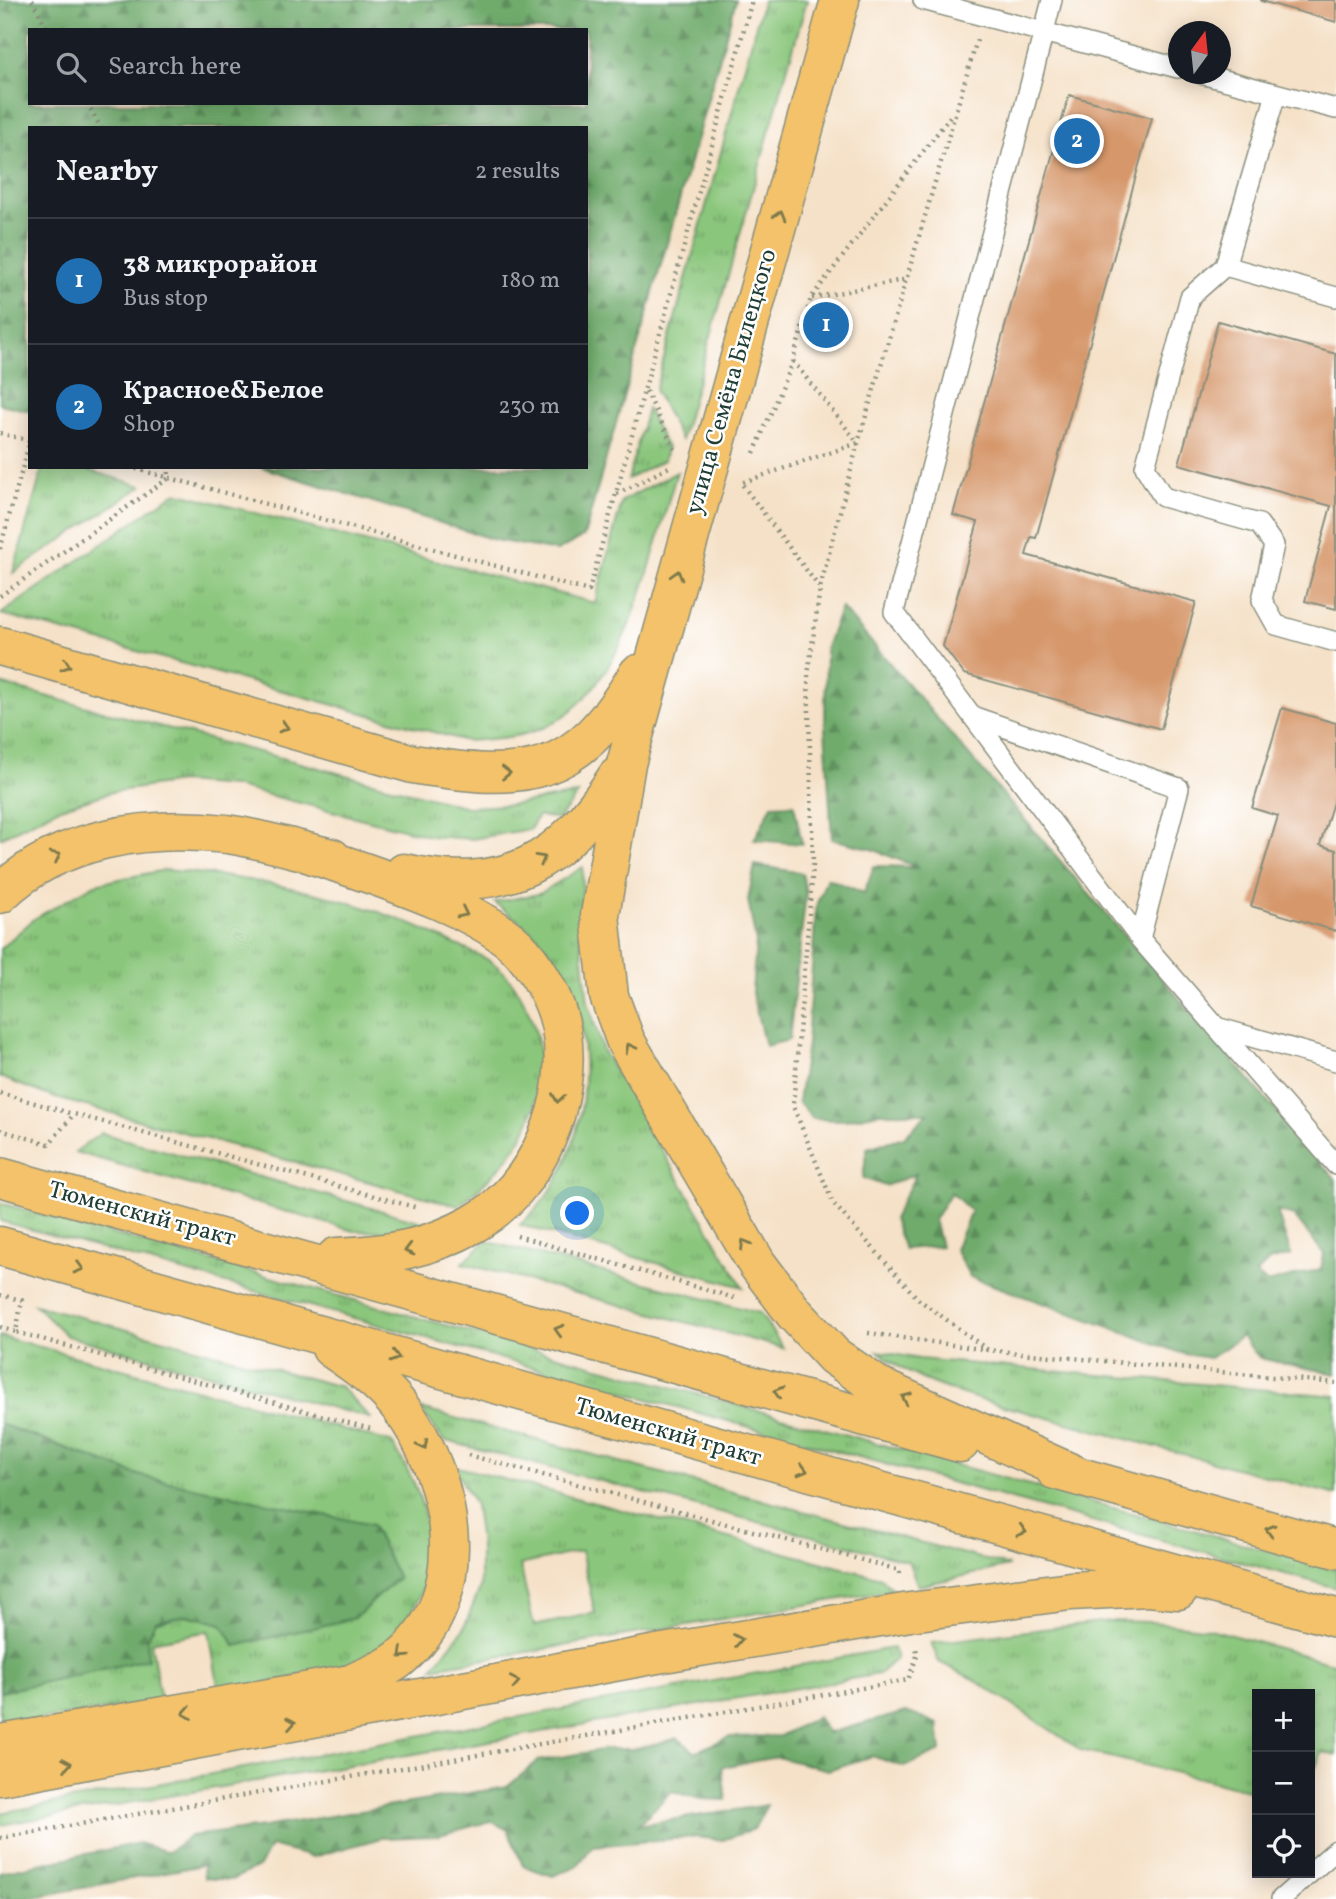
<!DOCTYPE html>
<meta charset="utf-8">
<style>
body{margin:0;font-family:Vollkorn,serif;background:#242831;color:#f1f3f6}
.controls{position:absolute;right:21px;bottom:21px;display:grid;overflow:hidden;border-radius:0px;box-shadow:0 4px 18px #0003}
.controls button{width:63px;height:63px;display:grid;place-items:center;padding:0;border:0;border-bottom:2px solid #363941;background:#171b24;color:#f1f3f6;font:35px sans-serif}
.compass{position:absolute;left:1168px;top:21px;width:63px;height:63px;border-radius:50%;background:#171b24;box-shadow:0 4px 18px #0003;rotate:15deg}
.you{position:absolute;left:578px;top:1214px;width:24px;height:24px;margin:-18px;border:5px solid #fff;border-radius:50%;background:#1a73e8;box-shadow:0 0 0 10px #1a73e833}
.badge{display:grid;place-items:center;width:46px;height:46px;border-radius:50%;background:#1f6fb2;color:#fff;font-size:23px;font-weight:700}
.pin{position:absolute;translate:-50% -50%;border:4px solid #fff;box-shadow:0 2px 7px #0006}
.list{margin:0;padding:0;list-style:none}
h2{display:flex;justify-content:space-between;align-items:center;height:91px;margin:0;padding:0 28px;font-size:30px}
h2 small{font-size:23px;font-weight:400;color:#9ea1a6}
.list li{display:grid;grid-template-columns:46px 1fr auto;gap:21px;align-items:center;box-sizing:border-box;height:126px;padding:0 28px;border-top:2px solid #363941}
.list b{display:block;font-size:26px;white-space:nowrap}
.list p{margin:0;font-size:23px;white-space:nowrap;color:#9ea1a6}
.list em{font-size:23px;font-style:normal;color:#9ea1a6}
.icon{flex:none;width:38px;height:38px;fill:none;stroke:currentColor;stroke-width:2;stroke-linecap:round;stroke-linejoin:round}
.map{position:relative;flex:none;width:1336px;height:1899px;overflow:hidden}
.search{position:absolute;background:#171b24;box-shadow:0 4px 18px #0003;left:28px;top:28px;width:560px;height:77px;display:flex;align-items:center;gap:18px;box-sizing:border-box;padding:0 24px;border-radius:0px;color:#9ea1a6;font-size:26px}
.panel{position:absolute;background:#171b24;box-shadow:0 4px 18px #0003;left:28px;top:126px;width:560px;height:343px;border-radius:0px}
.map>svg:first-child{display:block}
</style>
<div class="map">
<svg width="1336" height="1899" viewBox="0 0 1336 1899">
<defs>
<pattern id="grass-tufts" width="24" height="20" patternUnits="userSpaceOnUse" patternTransform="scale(1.75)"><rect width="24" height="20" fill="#8ac67c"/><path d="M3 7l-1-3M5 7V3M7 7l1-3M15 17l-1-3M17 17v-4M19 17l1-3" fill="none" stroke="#70a266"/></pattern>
<pattern id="forest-firs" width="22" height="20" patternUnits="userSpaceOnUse" patternTransform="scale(1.75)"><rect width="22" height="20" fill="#6fab6c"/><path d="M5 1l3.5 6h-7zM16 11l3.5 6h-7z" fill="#5b8c5a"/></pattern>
</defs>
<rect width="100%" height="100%" fill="#fff"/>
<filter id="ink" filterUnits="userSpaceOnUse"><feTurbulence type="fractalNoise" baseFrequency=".0143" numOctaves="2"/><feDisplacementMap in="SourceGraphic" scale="14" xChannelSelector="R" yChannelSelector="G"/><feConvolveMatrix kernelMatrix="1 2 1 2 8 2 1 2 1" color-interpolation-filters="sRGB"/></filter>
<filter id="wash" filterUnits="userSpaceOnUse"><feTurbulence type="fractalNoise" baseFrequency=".00686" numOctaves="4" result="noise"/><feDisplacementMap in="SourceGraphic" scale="28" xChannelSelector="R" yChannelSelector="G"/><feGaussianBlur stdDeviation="1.57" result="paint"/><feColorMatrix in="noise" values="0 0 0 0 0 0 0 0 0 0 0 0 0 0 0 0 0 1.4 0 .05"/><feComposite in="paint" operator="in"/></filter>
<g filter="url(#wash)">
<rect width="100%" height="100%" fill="#f5e1c7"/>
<!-- grass -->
<path fill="url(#grass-tufts)" stroke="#548258" stroke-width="2" fill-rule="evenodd" d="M763,0H807L681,440L655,391Z
M647,409L667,448L664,460L628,479Z
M43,467H78L142,486L13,573Z
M677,472C652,551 629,689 545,727C521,738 493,739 466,741L1,614L176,492L595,603L622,501Z
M0,684L467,807L510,805L578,794L559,819L538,816L530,829L472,839L430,836L233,786L180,782L112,792L57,809L0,838Z
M583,867L581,942L588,1002L603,1051L743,1287L520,1225C530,1215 542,1204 549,1193C597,1122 600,999 536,936C523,924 508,913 494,902L539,894Z
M165,870C263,878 362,897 450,942C464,949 481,954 493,963C523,985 542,1035 540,1071C536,1135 506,1166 458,1206L52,1097L0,1077V949L34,919L95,884Z
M101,1133L426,1223L399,1232L354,1231L75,1152Z
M0,1203L1336,1569V1588L0,1221Z
M486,1241L760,1313L783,1348L462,1263Z
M35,1305L341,1387L370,1418L67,1336Z
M0,1336L391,1442C430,1502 450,1571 398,1629C388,1641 372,1657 356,1662C313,1676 264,1682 219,1691L209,1631L151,1642L161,1702L0,1725V1692L148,1659L147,1639L156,1621L187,1615L222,1624L235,1646L141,1476L0,1424Z
M878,1351L919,1359L1336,1396V1495L981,1400C944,1388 908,1378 878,1351Z
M421,1409L1009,1566L918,1586L908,1561L443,1440Z
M454,1466L881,1578L894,1590L432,1668L463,1630L480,1588V1543L475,1505ZM581,1551L595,1613L534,1626L520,1565Z
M1108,1621L1152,1622L1210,1629L1336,1664V1755L1322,1752L1310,1781V1694H1257V1792L1081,1750L973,1679L939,1662L931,1643Z
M893,1648L897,1658L879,1674L0,1825V1813Z"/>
<!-- forest -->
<path fill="url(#forest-firs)" stroke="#477450" stroke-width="2" fill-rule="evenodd" d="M0,0H736L584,536L557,551L495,540L261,467H586V128H30V411L0,404ZM30,30H586V103H30Z
M841,607L1336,1180V1374L1259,1358L1242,1336L1210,1358L1184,1354L970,1277L955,1249L971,1211L951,1192L934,1220L941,1246L904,1249L893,1219L916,1174L885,1186L863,1178L867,1148L904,1137L928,1113H879L845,1120L813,1119L798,1102L807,1044L816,906L827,878L864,893L874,866L917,867L872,849L832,839L825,728L826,647ZM1277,1211L1294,1216L1324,1254L1321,1269L1267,1283L1256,1274L1269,1261L1291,1255Z
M794,804L802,844L754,840L772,805Z
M755,865L802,873L806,893L789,1040L765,1046L752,993L756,942L748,900Z
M0,1424L141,1476L372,1525L398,1578L355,1618L235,1646L222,1624L187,1615L156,1621L147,1639L148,1659L0,1692Z
M906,1712L938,1724L941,1751L904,1767L872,1756L828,1770L777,1757L722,1767L726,1800L700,1799L672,1791L638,1825L767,1805L754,1829L723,1840L694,1837L593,1846L577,1866L553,1876L523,1866L508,1830L491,1821L436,1836L381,1838L313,1857L270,1846L259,1867L231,1880L204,1878L203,1865L24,1899H0V1872L139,1843L168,1852L190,1836L264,1827L507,1787L538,1761L607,1749H635L678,1738L695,1752L729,1737L780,1736L817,1717L828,1733Z"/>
<g id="blocks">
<!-- building -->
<path fill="#d6976b" d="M1261,0H1336V22L1261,1Z
M1069,95L1152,118L1036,538L1031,537L1026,555L1196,602L1161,729L964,674L943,646L978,522L953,515Z
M1218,321L1336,354V609L1305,601L1331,506L1179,464Z
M1282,708L1336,723V792L1320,845L1336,850V931L1251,906L1278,816L1252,808Z"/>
</g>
</g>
<g filter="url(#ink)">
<use href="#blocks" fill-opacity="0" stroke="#8a8f7e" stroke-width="2"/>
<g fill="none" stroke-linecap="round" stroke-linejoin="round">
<defs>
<path id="lane" d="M923,0L1178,68
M1052,0L894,612L1140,939L1336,1165
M1201,74L1336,109
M1276,94L1225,266L1190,297L1145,467L1163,497L1259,524L1274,545L1262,600L1276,625L1336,642
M1225,266L1336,297
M972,716L1179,788L1140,939
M1216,1027L1336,1061
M1281,1899L1336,1850"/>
<path id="primary" d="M840,0L626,764L600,915L609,996L626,1042L757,1264L795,1314L834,1356L879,1387L1080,1477
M0,646L413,764C526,783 576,779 638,674
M308,853C363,872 487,909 523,953C540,973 556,1001 561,1028C574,1100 538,1188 473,1224C429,1249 386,1255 336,1257
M404,873C508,895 561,863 617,777
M0,894C58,837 148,825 227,834C262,839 297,850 332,858
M0,1177L960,1443
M0,1246L1336,1618
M1055,1470L1336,1549
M0,1744L351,1684C366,1676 386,1670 399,1659C477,1597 453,1476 400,1407C381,1382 356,1365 331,1348
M0,1776L657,1654L910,1612L1070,1591L1149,1587L1178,1590"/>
</defs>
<!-- lane casing -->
<use href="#lane" stroke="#8a8f7e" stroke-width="22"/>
<!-- primary casing -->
<use href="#primary" stroke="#8a8f7e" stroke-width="41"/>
<!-- path -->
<path stroke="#8a8f7e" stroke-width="4.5" stroke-dasharray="2 5" stroke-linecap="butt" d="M32,0L48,30
M977,40L858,443L820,588L808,675L813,866L793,1106L833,1203L918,1299L988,1350
M87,103L101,128
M812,298L908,279
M793,361L858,443L741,483L819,587
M646,391L676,452
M0,433L30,441
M754,453L793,360L811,298L952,114
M129,467L589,591L752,0
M617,494L671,466
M0,549L30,441
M0,596L169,478L168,467
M0,1093L73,1114
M0,1130L49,1144L74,1114L418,1208
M517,1236L735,1298
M0,1295L22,1300L16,1332L371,1429
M0,1327L16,1332
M868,1333L988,1350L1336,1383
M468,1455L899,1570L901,1577
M0,1838L908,1680L917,1656L916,1647"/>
<!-- lane -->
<use href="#lane" stroke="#fff" stroke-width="19"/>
<!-- primary -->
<use href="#primary" stroke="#f3c26a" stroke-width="38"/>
</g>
<!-- one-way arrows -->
<defs><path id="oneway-chevron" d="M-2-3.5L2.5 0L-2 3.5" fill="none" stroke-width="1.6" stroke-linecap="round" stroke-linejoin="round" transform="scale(1.75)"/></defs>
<g stroke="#7e794c">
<use href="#oneway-chevron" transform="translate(780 215) rotate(-74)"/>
<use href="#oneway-chevron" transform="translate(677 575) rotate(-74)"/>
<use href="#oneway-chevron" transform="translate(66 665) rotate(16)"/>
<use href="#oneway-chevron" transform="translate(284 727) rotate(16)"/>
<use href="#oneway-chevron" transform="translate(506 773) rotate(-1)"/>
<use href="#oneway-chevron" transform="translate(56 856) rotate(-26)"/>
<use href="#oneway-chevron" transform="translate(541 859) rotate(-29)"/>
<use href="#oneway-chevron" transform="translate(463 913) rotate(26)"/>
<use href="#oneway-chevron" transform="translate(630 1048) rotate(-118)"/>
<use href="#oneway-chevron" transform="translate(558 1098) rotate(98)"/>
<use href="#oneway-chevron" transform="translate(745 1244) rotate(-121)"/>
<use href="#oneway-chevron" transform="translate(409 1250) rotate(165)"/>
<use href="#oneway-chevron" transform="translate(79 1268) rotate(16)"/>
<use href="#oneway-chevron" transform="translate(559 1330) rotate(-164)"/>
<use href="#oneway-chevron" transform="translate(395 1357) rotate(16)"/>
<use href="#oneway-chevron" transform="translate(778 1392) rotate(-164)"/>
<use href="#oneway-chevron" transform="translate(906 1398) rotate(-157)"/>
<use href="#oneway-chevron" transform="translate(423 1445) rotate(62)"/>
<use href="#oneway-chevron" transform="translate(803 1470) rotate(16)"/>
<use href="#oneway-chevron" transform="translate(1270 1530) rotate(-164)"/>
<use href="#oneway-chevron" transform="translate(1022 1531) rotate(16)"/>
<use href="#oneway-chevron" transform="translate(738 1640) rotate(-10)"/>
<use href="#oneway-chevron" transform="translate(403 1654) rotate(137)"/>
<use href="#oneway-chevron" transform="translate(515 1682) rotate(-11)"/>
<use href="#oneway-chevron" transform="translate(187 1713) rotate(170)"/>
<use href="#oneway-chevron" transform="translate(291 1723) rotate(-10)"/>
<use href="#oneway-chevron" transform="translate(67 1764) rotate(-10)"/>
</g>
</g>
<g text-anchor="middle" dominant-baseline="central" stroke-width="5" stroke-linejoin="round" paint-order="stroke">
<!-- street labels -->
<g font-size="24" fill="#1f3d34" stroke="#fff">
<text transform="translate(732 382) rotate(-74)">улица Семёна Билецкого</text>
<text transform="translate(142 1215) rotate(15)">Тюменский тракт</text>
<text transform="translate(668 1433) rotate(16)">Тюменский тракт</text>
</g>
</g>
</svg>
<div class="controls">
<button>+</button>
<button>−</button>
<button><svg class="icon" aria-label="locate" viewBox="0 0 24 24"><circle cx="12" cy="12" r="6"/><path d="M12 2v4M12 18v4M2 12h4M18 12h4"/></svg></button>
</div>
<svg class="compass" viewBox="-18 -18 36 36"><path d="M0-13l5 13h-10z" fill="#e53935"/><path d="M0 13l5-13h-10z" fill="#9ea1a6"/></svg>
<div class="you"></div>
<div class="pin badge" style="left:826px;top:325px">1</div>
<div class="pin badge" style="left:1077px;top:141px">2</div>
<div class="search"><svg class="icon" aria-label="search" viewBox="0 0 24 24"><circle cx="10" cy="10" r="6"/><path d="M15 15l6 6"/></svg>Search here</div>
<section class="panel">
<h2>Nearby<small>2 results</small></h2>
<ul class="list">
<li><span class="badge">1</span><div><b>38 микрорайон</b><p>Bus stop</p></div><em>180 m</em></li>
<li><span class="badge">2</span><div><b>Красное&amp;Белое</b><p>Shop</p></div><em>230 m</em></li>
</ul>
</section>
</div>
